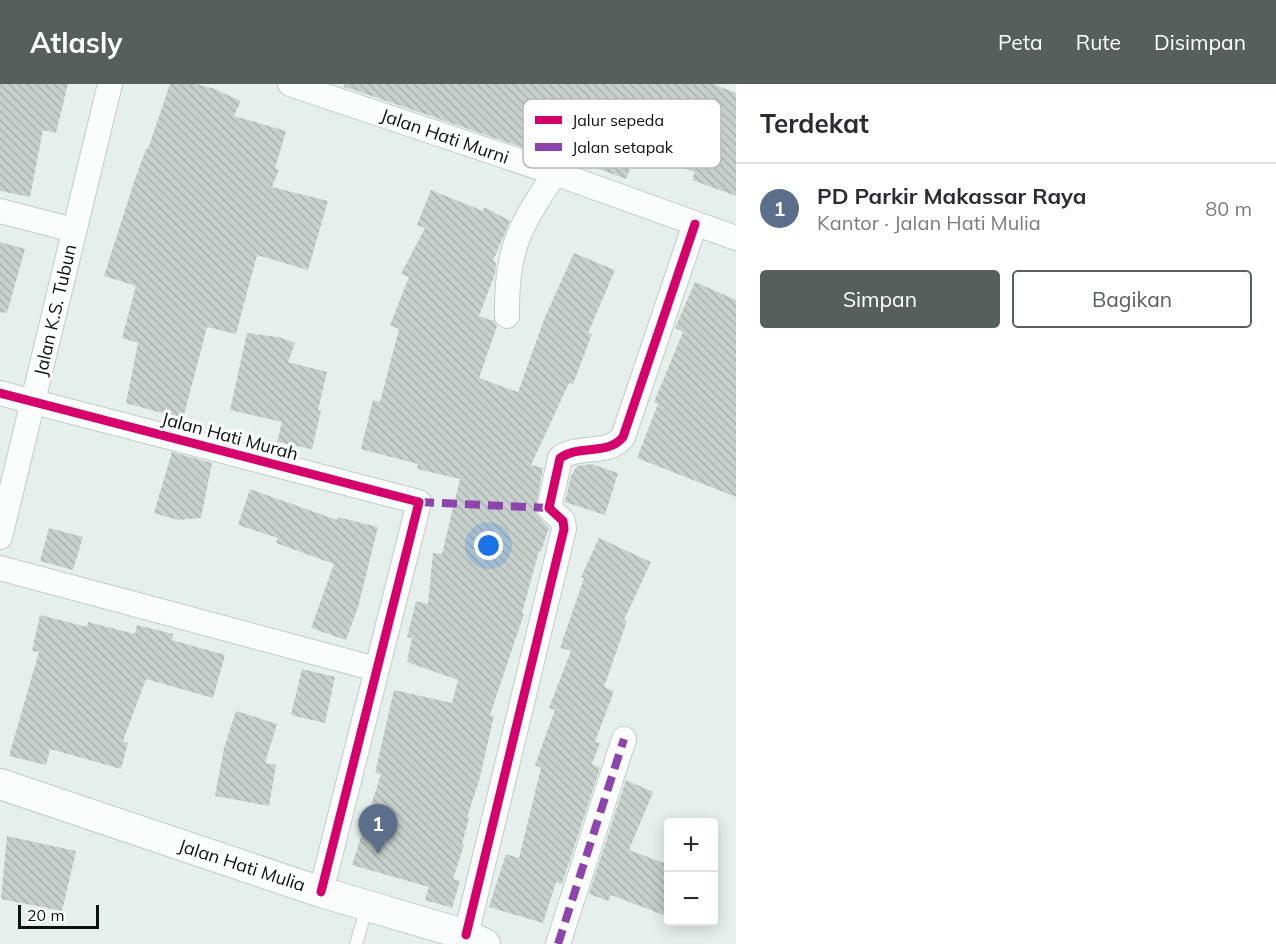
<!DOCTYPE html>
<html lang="id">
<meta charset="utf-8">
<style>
body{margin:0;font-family:Mulish,sans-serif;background:#f7f7f7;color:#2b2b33}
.controls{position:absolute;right:18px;bottom:18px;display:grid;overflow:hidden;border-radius:6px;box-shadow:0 3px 15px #0003}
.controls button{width:54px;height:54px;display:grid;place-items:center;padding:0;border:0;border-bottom:2px solid #e1e1e2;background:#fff;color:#2b2b33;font:30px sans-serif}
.scale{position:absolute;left:18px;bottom:15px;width:81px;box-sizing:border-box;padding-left:6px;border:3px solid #0a110f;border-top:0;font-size:16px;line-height:21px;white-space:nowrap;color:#0a110f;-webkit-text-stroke:4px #fff;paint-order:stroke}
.you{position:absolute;left:489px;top:462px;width:21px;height:21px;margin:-15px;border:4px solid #fff;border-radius:50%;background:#1a73e8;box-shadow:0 0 0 9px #1a73e833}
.badge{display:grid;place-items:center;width:39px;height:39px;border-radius:50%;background:#575f5d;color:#fff;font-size:20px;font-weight:700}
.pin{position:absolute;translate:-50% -50px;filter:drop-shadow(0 2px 3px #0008)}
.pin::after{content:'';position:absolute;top:32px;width:21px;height:18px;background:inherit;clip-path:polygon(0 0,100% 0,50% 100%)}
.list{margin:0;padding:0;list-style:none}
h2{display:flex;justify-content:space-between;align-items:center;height:78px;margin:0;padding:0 24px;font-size:26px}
h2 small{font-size:20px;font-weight:400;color:#7c7c81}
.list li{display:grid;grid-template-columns:39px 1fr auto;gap:18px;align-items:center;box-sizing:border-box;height:90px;padding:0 24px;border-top:2px solid #e1e1e2}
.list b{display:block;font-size:22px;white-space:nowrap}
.list p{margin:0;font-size:20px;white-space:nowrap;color:#7c7c81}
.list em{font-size:20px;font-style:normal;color:#7c7c81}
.actions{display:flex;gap:12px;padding:18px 24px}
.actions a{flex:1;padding:14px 0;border:2px solid #575f5d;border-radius:6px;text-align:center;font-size:21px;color:#575f5d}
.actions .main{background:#575f5d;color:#fff}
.map{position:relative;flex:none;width:736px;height:860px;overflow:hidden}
header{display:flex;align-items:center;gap:36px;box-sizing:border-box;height:84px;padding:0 30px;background:#575f5d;color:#fff}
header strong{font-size:28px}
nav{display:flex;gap:33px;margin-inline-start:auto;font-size:21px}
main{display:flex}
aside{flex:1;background:#fff}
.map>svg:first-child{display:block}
</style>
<header>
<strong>Atlasly</strong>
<nav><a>Peta</a><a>Rute</a><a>Disimpan</a></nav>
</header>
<main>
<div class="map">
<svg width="736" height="860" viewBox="0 0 736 860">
<defs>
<pattern id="building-back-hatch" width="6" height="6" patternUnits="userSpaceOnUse" patternTransform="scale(1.5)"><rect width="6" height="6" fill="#c7d0cc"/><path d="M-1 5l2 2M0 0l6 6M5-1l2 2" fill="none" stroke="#aab2ae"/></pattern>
</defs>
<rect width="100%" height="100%" fill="#e5f0ed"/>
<!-- building -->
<path fill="url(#building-back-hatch)" d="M0,0H68L56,49L43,46L30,113L0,107Z
M170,0H196L215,5L241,17L234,32L286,47L275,84L279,86L272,103L328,117L308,186L257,171L236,250L207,243L183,335L126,319L138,259L122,254L136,202L104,192L133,101L146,65H148Z
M344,0H713L736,9V112L692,96L695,88L637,67L626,95L567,73L565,78L357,7L344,3Z
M431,106L483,127L484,123L510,137L493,177L496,179L495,190L479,232L494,237L497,242L479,294L518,308L545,233L574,169L615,186L588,249L592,250L573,300L569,299L531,381L543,384L535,428L549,444L541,467H539L522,529L524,530L490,631L494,632L479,697L467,733L469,734L462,760L464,761L453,795L460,797L452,824L425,816L429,803L352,781L381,690L375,689L394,606L452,619L458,596L407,578L412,554L407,553L416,517L428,520L433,469L442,470L460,395L417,385L418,380L361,365L373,316L380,318L399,245L390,241L409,193L401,190L425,144L417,141Z
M0,158L25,165L7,229L0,228Z
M695,198L736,216V413L637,374L658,320L654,318L683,248L675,244Z
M247,249L279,253L295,259L288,278L327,288L318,326L321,327L312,365L277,358L282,338L230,326Z
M172,368L212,379L201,434L178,436L154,429Z
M592,380L618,389L605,431L565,418L571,392L577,382Z
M250,405L337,436L338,433L378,443L358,523L346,556L311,544L334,480L276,459L278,454L238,441Z
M49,444L83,453L73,486L40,477Z
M599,454L651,478L624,536L627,537L604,603L614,607L595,658L600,659L592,680L600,684L562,800L556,798L543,839L489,823L506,770L519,774L541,684L535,681L555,626L549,624L571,567L560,564L584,494L581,493Z
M40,531L87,543L88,538L135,550L137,541L173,550L172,556L225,571L213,614L146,595L123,657L128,659L121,685L50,665L46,681L9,672L39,568L32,567Z
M302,585L335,593L325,639L291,631Z
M236,627L277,640L265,679L276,681L269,722L215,712L224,664Z
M626,696L653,708L629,766L669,781V833L611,811L608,817L589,810Z
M7,752L76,767L62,827L1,815Z"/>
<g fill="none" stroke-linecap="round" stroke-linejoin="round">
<defs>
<path id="service" d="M356,860L367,823"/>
<path id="minor" d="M290,0L555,89L736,154
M0,127L74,146
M507,232C506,164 519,144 555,89
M0,309L419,418L321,808
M0,453L110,0
M0,484L376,585
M466,851L564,445L563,437L549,424L560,374C579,360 608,372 623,353L695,140
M558,860L624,655"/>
<path id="tertiary" d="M0,700L321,808L466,851L485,860"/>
</defs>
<!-- service casing -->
<use href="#service" stroke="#c3cbca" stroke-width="14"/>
<!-- minor casing -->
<use href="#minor" stroke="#c3cbca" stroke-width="26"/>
<!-- tertiary casing -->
<use href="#tertiary" stroke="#c3cbca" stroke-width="32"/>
<!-- service -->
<use href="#service" stroke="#fbfdfc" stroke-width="12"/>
<!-- minor -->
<use href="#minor" stroke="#fbfdfc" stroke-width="24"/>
<!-- tertiary -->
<use href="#tertiary" stroke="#fbfdfc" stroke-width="30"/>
<!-- quiet -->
<path stroke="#8e44ad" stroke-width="8" stroke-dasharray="15 8" stroke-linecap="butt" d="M419,418L549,424
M558,860L624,655"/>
<defs>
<path id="cycleway" d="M0,309L419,418L321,808
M466,851L564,445L563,437L549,424L560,374C579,360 608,372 623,353L695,140"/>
</defs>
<!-- cycleway casing -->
<use href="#cycleway" stroke="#fff" stroke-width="13"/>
<!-- cycleway -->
<use href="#cycleway" stroke="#d6006c" stroke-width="9"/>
</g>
<g text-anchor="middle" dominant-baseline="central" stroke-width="6" stroke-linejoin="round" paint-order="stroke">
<!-- street labels -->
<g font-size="18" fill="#0a110f" stroke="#fff">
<text transform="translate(445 52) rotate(19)">Jalan Hati Murni</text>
<text transform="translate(55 226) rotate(-77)">Jalan K.S. Tubun</text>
<text transform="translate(230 352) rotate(15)">Jalan Hati Murah</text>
<text transform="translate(242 781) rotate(18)">Jalan Hati Mulia</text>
</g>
</g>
<!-- legend -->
<rect x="523" y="15" width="198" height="69" rx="9" fill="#fff" stroke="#b6b8b7" stroke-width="1.5"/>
<rect x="535" y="32" width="27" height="8" fill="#d6006c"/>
<rect x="535" y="59" width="27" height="8" fill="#8e44ad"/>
<g font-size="16" fill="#0a110f">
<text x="572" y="42">Jalur sepeda</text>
<text x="572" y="69">Jalan setapak</text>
</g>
</svg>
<div class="controls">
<button>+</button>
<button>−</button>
</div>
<div class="scale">20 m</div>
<div class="you"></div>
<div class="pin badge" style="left:378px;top:770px;background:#5c6f8a">1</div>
</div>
<aside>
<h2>Terdekat<small></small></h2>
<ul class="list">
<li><span class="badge" style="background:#5c6f8a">1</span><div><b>PD Parkir Makassar Raya</b><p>Kantor · Jalan Hati Mulia</p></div><em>80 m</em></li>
</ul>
<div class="actions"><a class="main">Simpan</a><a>Bagikan</a></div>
</aside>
</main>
